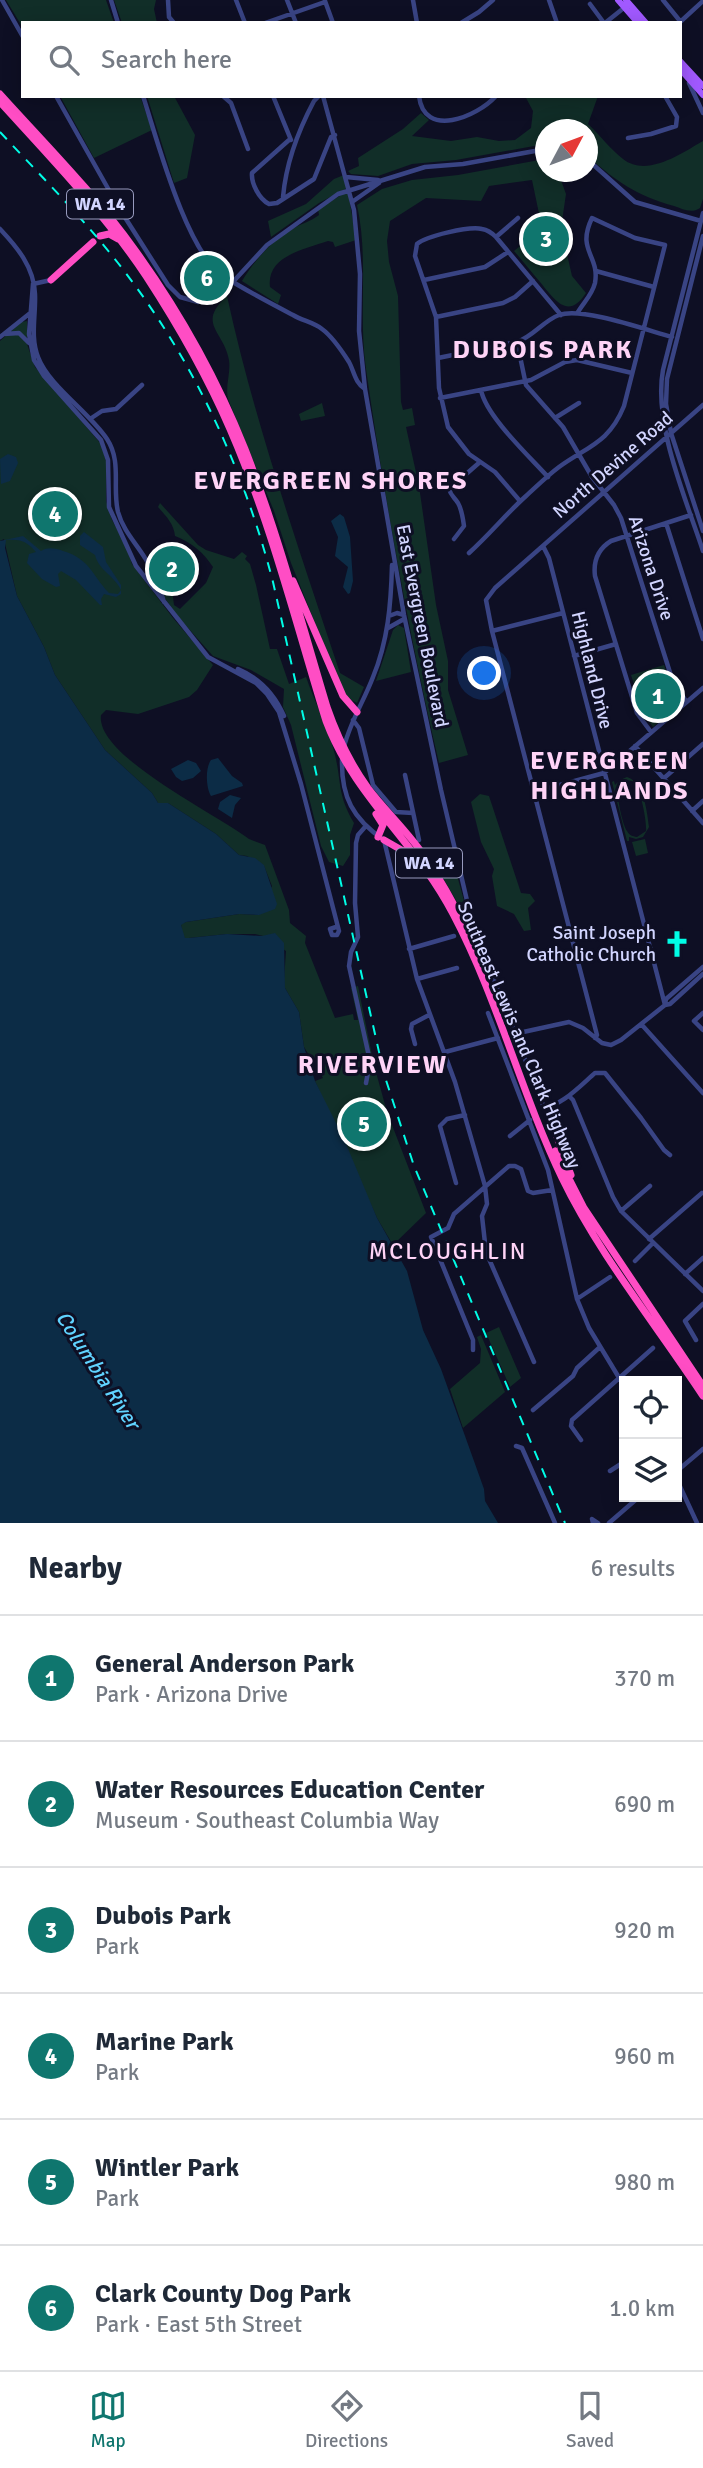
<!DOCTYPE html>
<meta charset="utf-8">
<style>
body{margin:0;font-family:Signika,sans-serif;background:#f2f2f3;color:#1f2937}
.controls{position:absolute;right:21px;bottom:21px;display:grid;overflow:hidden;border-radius:0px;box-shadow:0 4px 18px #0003}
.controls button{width:63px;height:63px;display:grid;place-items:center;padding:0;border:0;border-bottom:2px solid #e0e1e3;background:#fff;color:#1f2937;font:35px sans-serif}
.compass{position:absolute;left:535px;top:119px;width:63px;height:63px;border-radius:50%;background:#fff;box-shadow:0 4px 18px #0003;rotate:49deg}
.you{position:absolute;left:485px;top:674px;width:24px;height:24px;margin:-18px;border:5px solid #fff;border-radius:50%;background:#1a73e8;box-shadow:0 0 0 10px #1a73e833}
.badge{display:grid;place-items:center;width:46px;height:46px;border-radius:50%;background:#0f766e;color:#fff;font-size:23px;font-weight:700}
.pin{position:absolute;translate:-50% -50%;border:4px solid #fff;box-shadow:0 2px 7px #0006}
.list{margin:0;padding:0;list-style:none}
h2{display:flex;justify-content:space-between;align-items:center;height:91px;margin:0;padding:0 28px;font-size:30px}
h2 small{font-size:23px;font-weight:400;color:#747a83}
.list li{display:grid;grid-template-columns:46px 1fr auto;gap:21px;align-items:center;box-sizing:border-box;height:126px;padding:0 28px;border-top:2px solid #e0e1e3}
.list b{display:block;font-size:26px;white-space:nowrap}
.list p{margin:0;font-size:23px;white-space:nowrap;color:#747a83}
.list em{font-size:23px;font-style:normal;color:#747a83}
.icon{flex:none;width:38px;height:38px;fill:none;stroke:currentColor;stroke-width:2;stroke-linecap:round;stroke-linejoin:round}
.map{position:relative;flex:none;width:703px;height:1523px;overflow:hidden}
.search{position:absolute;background:#fff;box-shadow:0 4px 18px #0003;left:21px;right:21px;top:21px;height:77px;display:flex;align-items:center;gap:18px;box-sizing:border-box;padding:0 24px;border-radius:0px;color:#747a83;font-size:26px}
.sheet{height:847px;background:#fff}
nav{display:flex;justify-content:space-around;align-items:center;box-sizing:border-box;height:98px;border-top:2px solid #e0e1e3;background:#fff;font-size:19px;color:#747a83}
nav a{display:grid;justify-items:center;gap:4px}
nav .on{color:#0f766e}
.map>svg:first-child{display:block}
</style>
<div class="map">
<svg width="703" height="1523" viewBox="0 0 703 1523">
<rect width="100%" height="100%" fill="#0e0f24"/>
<!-- green -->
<path fill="#112e28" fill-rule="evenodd" d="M6,0H106L114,23H23V28Z
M114,0H156L154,9L157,23H122Z
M60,96H140L152,130L94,158Z
M147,96H174L195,135L187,178L174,183Z
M525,96H598L588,124C600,135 610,149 623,159C647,178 682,153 703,141V199L700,208C691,214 683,209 674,206C635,195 618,182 588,157V130H546L545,144L456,160L412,164L378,176L351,174L348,171L359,166L358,158L403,129L421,113L429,120L412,136L451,141L477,137L499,141L515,140L531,128L533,111Z
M545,159L546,172H558L566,194L561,228L572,276L586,293C568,321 554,299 540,282C531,272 523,261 514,251L542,228L532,180L489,186L481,201L426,198L390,221L387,241L389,262L398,296L401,402L403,410L412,408L415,425L406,427L419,486L436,605L448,661V690L468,755L439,763C409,634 385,501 366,369C358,314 369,259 357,205L382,189L412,180L458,175Z
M344,175L347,188L319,203L271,237L268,221L306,204L334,179Z
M348,191L356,240L335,247L333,242L328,241C305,249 266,256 270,287L281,295L278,304L242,281C253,262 274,238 294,228C303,223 310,222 319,215L318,209Z
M207,263L226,282L209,292L190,286L195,272Z
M227,296C255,424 299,549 340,673L364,687L357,703L347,698L336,675L291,563L274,511L228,399C225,386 231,373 229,360C224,331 196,324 227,296Z
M27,321V344L35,367L101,444L106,461V501L112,520L126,545L132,564L173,618L213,665L197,690L189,697L138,714L106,710L101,715C95,756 220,816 249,839L265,845L289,910L290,923L306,936L305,943L335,1018L353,1014L354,1020H358L351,988L358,986L374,1065L387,1112L426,1213L393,1245L377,1218L315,1081L323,1078L304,1047L299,1012L285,988L284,980L286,951L263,936L255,934H227L189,938H185L182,934L181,924L186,922L239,914L259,915L272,886L264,866L247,856L239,855L216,834L168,803H158L152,793L105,750L55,675L44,647L17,596L4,539L0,541V341L21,322Z
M322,403L325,416L301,421L299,414Z
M160,503L198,545L206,550L234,559L242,552L247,556L245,559L250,564L256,585L270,649H277L289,684L306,677C315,703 329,729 335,755C342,784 337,794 354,823L350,835V855L343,866L329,862L321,846L291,725L283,707L284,689L251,670L213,656L180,619L164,597L161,585L167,578L172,589L174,605L180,609L206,583L213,567C204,553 191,542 175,536C174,524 166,516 158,507Z
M398,625L404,628L411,672L376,681L393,630Z
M664,665L672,687L681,702L653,727L643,713L631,675Z
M627,777C644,782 647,811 649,827L643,837L636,839L629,837V841H627L612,782L614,781L615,785L620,780ZM626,780C631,781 633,780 636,785C641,792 647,822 646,831L637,837C632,836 630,836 627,831C622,823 616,794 618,785Z
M480,794L489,796L521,893L530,894L535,901L528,908L531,930L524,931L514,914L497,906L492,876L494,869L481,842L471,802Z
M645,839L648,853L636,856L632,842Z
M455,868L471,926L439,871Z
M499,1327L521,1378L510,1387L486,1333Z
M481,1335L505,1392L463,1428L450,1389L480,1363L481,1349L477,1337Z"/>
<!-- water -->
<path fill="#0c2c46" d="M8,454L16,457L18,463L10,481L1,484L0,459Z
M340,514L344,517L350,537L353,581L350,593L348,594L343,587L348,567L335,556L338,537L331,521Z
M84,532L103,547L106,562L121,585V594L116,597L104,594L101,599L102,605H100L76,580L61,571L58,574L60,586L56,587L42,579L27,563L29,554L36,552C26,541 21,539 6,540L5,548L17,596L44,647L55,675L105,750L152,793L158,803H168L216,834L239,855L255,858L264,865L277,904L275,909L259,915L239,914L186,922L181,925L185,938H189L227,934L262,936L275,933L284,943L285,988L299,1012L304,1047L315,1081L344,1139L377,1218L407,1271L423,1330L441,1369L484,1489L485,1501L498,1523H0V541L23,536L41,551C48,547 55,548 63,551C90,559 92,575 109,593L118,594L121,590C115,576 99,571 95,555L80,545V536Z
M218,758L232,776L242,783L243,786L211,796C206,788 205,768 211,760Z
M188,760L196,763L201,771L193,778L182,781L176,777L171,769Z
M230,795L241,798L235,805L232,818L218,809L220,802Z"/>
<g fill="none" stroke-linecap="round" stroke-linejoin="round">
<!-- minor -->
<path stroke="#394484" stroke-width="4.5" d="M2,0L23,37
M111,0L118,23
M168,0L169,17L174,23
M236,0L245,23
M287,0L296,23
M413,0L417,23
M549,0L557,23
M663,0L680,21
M325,1L333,23
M590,4L604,23
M265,23L325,2
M461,23L479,12L493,0
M605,23L625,7
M679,23L703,1
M689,83L703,113
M56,96L119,208L168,285L180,297L198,302L219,297L267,245L338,194L425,167L463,164L546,149
M143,96C157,139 186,251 223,276C245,290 270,303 293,315C303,321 313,322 322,329C333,337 342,351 349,362C354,371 355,383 365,389
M223,96L231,103L248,149
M273,96L291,140
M323,96L354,210L360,274L359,331L365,389L404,615L441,790L473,926L543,1105C557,1111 583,1083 595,1073H605L641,1118L664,1150L670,1155
M419,96C424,139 477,117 496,96
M628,138L651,134L676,126L677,117L665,96
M289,140L252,173C251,183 259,199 269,204L277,203L314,179L331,137L335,135
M588,160L635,202L701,221
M346,177L378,180
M283,197C286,163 298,131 314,101L319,96
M352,202L379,183
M703,213L663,370C653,424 686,499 703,551
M0,229C17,247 34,267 35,294C36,315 30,337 38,357C49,386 89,412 107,439C122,462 112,487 118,512C123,530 135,542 145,558C154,571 160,587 164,602
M703,236L667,379L666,404L671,433L703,531
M496,237L518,218
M596,271L654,287
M424,280L485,267L508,252
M33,284L29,334L34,360L44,376L101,440L108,460L109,507L136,566L208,657L256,683L267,694L279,712L301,784L339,931L337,935H332L330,929L336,927
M33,284L51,280
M436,317L503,303L515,297L533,281
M4,334L19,333L29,343
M0,337L29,314
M517,342L526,385L563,427L592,477L614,505L621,518L673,682L686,701
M438,358L517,342C534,336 543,321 559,315C583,307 646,330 672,337
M481,390C486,416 529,456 548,477
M440,398L531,380L565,362L577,360L632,373
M555,418L579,403
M90,419L102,411L116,409L142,385
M520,501L495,472L469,454L448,427L439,388L436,317L415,256L417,244C426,236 469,226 482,229C488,230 492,233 496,237L561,315
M666,523L703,639
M454,539L464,526C463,519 462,510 458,503C454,497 451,496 449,489L480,462
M543,546L549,558L665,1005
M469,553C490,534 506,514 526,496C537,486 547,476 559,467C588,446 609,443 624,406L665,245L635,238L592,218C576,251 600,255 595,283C592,295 584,302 578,312
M389,616L397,613L404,615
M388,628L404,619
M492,631L563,613
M574,656L616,644
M238,669C259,678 275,695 284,716
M353,720L359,728L373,785L396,812L413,813
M651,732L637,713L595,576C593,560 598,549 611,541L691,515
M635,746L703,823
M344,747C350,722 364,701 373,677C388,641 391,604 392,565
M342,759C341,797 353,819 384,840L417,979L455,1082L485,1186L487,1204L482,1216L486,1252L534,1362
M405,775L419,840
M663,779L703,744
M534,792L604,773L703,688
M692,811L703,801
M365,827L358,835L356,843L355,903L358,937L351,952L349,966L370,1061L366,1083
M409,949L454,936
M417,979L457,968
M665,1004L666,999L703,967
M488,1013L548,1170L577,1299L589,1328L624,1386
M703,1013L694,1021L703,1030
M642,1025L703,1093
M514,1034L569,1022L583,1028L602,1043L611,1045L621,1040L665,1005L670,1004L703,974
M595,1038L597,1035L492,631L486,600L495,588L703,405
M415,1044L411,1029L412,1024L429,1015
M445,1052L498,1038
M569,1096L573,1100L613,1197L621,1211L703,1291
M510,1136L530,1120
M456,1183L440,1126L447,1119L465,1115
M621,1211L650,1186
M649,1239L702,1193
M635,1261L653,1243
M685,1274L703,1258
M577,1299L610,1277
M696,1340L685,1321L703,1304
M473,1350V1340L431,1237L448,1228L454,1214L509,1166H515L521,1169L528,1191L533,1193L552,1190
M533,1410L573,1376L577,1368L600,1347
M581,1440L571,1426L572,1420L653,1348
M516,1446L522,1448L555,1523
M610,1471L624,1462
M677,1471L703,1449
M677,1480L697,1523
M593,1523L592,1519L598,1523
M609,1523L639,1497"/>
<!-- major -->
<path stroke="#a159ff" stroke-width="6" d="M618,0L638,23
M626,0L646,23
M680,61L703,86
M680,69L703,95"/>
<!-- highway -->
<path stroke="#ff4dc4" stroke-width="7" d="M0,94C46,145 95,194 135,250C179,311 217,379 245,449C278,533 301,621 327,707C337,736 350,763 368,788C384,809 404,828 420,850C446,886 466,925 482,967
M0,102C51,158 104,213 146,276C178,325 207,376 230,429C271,523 296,624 326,721C355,798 416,842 453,914C498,999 521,1093 562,1178C598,1253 657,1326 703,1396
M100,236L109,234L118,239
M51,280L93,242
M293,581L343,696L357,712
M376,814L383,825L378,837
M384,840L405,852L417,864
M546,1107L571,1175
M555,1151L584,1208L703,1386"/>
<!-- rail -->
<path stroke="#00fde6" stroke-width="2" stroke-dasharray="10 9" stroke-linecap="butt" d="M0,132C40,175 82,217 118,263C192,357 243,466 273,582L384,1074L414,1166L565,1523"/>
</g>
<!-- icons -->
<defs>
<symbol id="church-bare" viewBox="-9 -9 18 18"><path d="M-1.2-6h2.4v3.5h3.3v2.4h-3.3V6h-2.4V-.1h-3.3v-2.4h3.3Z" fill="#00fde6" stroke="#0e0f24" stroke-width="2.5" paint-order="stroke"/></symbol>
</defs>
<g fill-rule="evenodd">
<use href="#church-bare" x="658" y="925" width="38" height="38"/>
</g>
<g text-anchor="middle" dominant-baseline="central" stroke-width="6" stroke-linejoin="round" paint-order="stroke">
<!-- shield labels -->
<g fill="#0e0f24" stroke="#979abd" stroke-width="2">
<rect x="67" y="189.5" width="66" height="29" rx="5"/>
<rect x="396" y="848.5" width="66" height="29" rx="5"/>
</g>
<g font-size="18" font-weight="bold" fill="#d2d5ff">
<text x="100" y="204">WA 14</text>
<text x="429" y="863">WA 14</text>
</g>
<!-- street labels -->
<g font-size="19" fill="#d2d5ff" stroke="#0e0f24">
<text transform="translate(613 465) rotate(-41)">North Devine Road</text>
<text transform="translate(651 568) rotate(72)">Arizona Drive</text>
<text transform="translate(422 626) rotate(79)">East Evergreen Boulevard</text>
<text transform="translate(592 670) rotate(76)">Highland Drive</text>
<text transform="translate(519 1035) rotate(67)">Southeast Lewis and Clark Highway</text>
</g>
<!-- poi labels -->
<g font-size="19" fill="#d2d5ff" stroke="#0e0f24" text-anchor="end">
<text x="656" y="933">Saint Joseph<tspan x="656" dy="22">Catholic Church</tspan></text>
</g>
<!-- water labels -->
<g font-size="21" font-style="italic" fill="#60d3ff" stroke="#0e0f24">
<text transform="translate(98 1370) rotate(57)">Columbia River</text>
</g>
<!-- quarter labels -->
<g font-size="23" letter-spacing="2" fill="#ffd4f7" stroke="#0e0f24">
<text x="448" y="1251">MCLOUGHLIN</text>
</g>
<!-- district labels -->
<g font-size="26" font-weight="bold" letter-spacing="2" fill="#ffd4f7" stroke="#0e0f24">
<text x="543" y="350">DUBOIS PARK</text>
<text x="331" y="481">EVERGREEN SHORES</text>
<text x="610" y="761">EVERGREEN<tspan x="610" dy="30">HIGHLANDS</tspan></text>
<text x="373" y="1065">RIVERVIEW</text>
</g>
</g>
</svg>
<div class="controls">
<button><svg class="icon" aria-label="locate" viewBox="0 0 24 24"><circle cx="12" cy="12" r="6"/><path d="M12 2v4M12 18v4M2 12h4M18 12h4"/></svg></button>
<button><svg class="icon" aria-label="layers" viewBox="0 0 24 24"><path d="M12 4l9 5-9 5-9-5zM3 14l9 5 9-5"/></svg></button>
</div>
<svg class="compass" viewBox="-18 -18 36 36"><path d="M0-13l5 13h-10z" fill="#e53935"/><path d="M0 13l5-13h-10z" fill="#747a83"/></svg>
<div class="you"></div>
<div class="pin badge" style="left:658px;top:696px">1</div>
<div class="pin badge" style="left:172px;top:569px">2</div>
<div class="pin badge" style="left:546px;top:239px">3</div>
<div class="pin badge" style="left:55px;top:514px">4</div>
<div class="pin badge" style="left:364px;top:1124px">5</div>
<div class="pin badge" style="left:207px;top:278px">6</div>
<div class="search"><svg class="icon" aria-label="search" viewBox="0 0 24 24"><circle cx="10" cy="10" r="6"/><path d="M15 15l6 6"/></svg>Search here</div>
</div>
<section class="sheet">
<h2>Nearby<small>6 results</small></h2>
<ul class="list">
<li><span class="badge">1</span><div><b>General Anderson Park</b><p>Park · Arizona Drive</p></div><em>370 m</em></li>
<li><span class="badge">2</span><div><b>Water Resources Education Center</b><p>Museum · Southeast Columbia Way</p></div><em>690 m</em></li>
<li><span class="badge">3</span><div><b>Dubois Park</b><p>Park</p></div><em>920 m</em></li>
<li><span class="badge">4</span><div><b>Marine Park</b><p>Park</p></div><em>960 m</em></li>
<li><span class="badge">5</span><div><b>Wintler Park</b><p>Park</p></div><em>980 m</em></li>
<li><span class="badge">6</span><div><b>Clark County Dog Park</b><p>Park · East 5th Street</p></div><em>1.0 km</em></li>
</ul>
</section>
<nav>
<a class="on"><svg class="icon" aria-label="map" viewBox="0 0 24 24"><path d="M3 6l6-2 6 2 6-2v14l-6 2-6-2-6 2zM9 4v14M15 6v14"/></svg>Map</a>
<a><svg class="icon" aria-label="directions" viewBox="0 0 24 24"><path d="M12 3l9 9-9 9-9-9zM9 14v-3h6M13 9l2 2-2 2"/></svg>Directions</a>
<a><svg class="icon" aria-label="saved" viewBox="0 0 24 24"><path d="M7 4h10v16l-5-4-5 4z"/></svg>Saved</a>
</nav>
